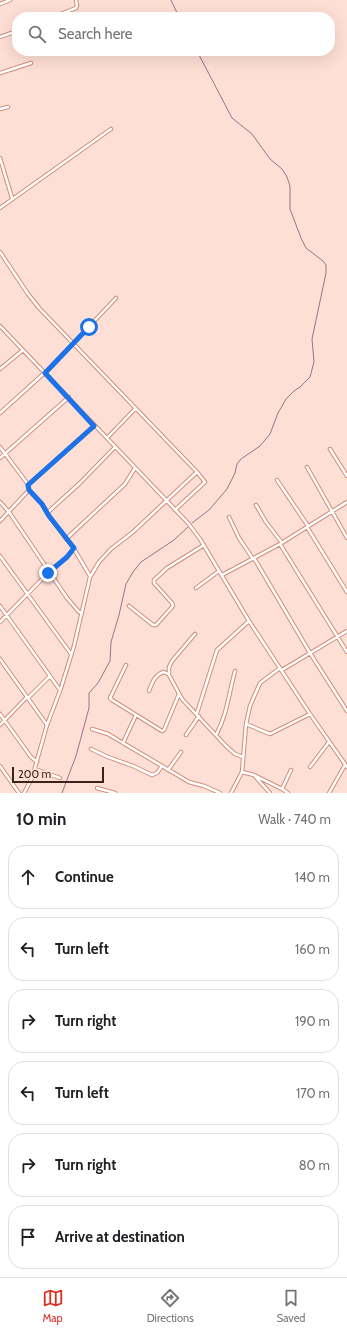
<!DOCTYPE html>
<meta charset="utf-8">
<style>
body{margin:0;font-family:Cabin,sans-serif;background:#f6f6f6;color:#202124}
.scale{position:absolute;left:12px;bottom:10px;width:92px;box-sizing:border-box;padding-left:4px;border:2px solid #3d221a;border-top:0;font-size:11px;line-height:14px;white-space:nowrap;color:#3d221a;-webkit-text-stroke:3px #fedfd6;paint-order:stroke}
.stop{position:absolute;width:12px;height:12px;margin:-9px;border:3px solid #1a73e8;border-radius:50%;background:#fff}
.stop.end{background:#1a73e8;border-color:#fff;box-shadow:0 1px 4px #0008}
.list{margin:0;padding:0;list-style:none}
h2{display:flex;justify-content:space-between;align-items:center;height:52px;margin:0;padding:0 16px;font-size:17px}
h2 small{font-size:13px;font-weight:400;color:#757577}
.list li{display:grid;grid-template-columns:26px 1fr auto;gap:12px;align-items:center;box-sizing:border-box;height:64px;margin:0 8px 8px;padding:0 8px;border:1px solid #e0e0e0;border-radius:16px}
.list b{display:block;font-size:15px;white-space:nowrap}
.list em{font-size:13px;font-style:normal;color:#757577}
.icon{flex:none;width:22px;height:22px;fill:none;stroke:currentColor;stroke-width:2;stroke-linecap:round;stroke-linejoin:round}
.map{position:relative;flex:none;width:347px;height:793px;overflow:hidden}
.search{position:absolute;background:#fff;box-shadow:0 4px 16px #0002;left:12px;right:12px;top:12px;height:44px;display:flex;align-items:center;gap:10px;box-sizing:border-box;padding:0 14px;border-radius:16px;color:#757577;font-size:15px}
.sheet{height:484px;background:#fff}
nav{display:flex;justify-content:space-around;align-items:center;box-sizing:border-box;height:56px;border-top:1px solid #e0e0e0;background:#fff;font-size:11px;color:#757577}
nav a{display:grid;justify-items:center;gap:2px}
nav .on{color:#d93025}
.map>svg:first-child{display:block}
</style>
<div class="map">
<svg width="347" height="793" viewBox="0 0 347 793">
<rect width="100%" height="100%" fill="#fedfd6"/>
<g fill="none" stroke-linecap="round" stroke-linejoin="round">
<!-- stream -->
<path stroke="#a26e8c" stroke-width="1" d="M171,0L179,17
M192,523L209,510L227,489L235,473L237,464L241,459L260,446L270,434L278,413L286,399L294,391L300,387L310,377L314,362L312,339L326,273V265L323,261L306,248L301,238L290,209V186L287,177L282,169L270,159L252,134L232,118L197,51
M62,793L76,756L89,708V693L98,683L110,661L111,642L119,615L126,584L133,572L141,562L174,540L188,527"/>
<defs>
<path id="street" d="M0,4L10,0
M53,17L76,8L77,6L76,0
M0,37L17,31
M0,73L31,63
M0,109L8,107
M0,158L12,198
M0,208L111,129
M0,252L28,294L40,309L197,472L133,532L111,549L99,562L90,577L74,646L61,688L47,725L32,778L24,793
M0,326L188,523L200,539L249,621L310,714L347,767
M0,369L23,350
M0,413L51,367L116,298
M107,438L135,409
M0,447L27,483L29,490L42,504L49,516L74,549L90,576
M330,449L347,476
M0,458L69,397
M307,467L347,538
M277,480L308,526
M28,485L94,426
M0,502L9,512L67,598L79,612L82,613
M256,505L266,522L282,543
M175,510L205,482L197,472
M47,513L80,483L115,447
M229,517L239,538L253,559
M0,521L29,490
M307,527L347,592
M66,539L125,484L135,468
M280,544L347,652
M0,556L71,654
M254,558L310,653L347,711
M222,575L280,544L347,502
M196,588L219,571
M0,606L60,690
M129,606L153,625H156L173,606L172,603L154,583V580L167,568L204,545
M0,622L50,571L67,557L74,549
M195,634L172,661L169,667V675L182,699L226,746L235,754L243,757
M0,659L47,725
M126,665L110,698L112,700L162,731L164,730L179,694
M282,670L347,631
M149,691C152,683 155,674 164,672L168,674
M28,698L50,676
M197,713L217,650L249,621
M0,714L31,757L37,762
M246,724L270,734L310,714
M0,725L27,697
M92,729L108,734L189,782L204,786L220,793
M186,735L199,716
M216,735C227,715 229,693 235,671
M123,743L136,715
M91,749L108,757L133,766L152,775L157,773L162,766
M0,766L19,793
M310,767L329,742
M35,769L60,778
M168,770L181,752
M242,772L254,775L270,793
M254,775L282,789L288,793
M97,788L115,793
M282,789L291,770
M231,793L242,772L246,724L250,706L260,683L280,668
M329,793L345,765"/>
</defs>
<!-- street casing -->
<use href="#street" stroke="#d18c78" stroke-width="4.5"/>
<!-- street -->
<use href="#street" stroke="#fff" stroke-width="2.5"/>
</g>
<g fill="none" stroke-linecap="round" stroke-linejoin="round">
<!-- route -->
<path stroke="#1a73e8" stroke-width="5" d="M48,573L67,557L74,548L49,516L42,504L29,490L28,485L94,426L45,373L89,327"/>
</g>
</svg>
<div class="scale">200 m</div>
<div class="stop" style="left:89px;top:327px"></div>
<div class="stop end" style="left:48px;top:573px"></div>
<div class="search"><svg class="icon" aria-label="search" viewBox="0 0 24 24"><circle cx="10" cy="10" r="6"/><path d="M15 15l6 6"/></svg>Search here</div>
</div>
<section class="sheet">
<h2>10 min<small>Walk · 740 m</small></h2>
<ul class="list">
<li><svg class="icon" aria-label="ahead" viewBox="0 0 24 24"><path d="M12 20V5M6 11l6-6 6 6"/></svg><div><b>Continue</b></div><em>140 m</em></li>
<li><svg class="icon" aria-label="left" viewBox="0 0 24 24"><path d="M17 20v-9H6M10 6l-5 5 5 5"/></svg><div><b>Turn left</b></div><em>160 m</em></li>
<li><svg class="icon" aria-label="right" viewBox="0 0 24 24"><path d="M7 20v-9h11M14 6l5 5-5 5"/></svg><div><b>Turn right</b></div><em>190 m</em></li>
<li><svg class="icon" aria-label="left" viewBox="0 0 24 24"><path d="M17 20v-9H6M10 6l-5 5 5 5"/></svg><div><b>Turn left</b></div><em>170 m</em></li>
<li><svg class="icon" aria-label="right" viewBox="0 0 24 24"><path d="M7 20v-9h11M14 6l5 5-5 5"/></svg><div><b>Turn right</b></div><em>80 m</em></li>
<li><svg class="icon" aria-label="arrive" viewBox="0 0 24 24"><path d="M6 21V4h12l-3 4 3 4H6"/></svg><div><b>Arrive at destination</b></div></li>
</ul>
</section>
<nav>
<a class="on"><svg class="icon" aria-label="map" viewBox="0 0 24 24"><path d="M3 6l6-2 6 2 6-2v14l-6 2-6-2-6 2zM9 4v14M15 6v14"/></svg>Map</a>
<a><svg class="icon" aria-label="directions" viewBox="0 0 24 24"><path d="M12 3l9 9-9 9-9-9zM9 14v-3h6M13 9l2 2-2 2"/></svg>Directions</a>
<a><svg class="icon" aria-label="saved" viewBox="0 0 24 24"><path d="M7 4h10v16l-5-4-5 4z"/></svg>Saved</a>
</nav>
